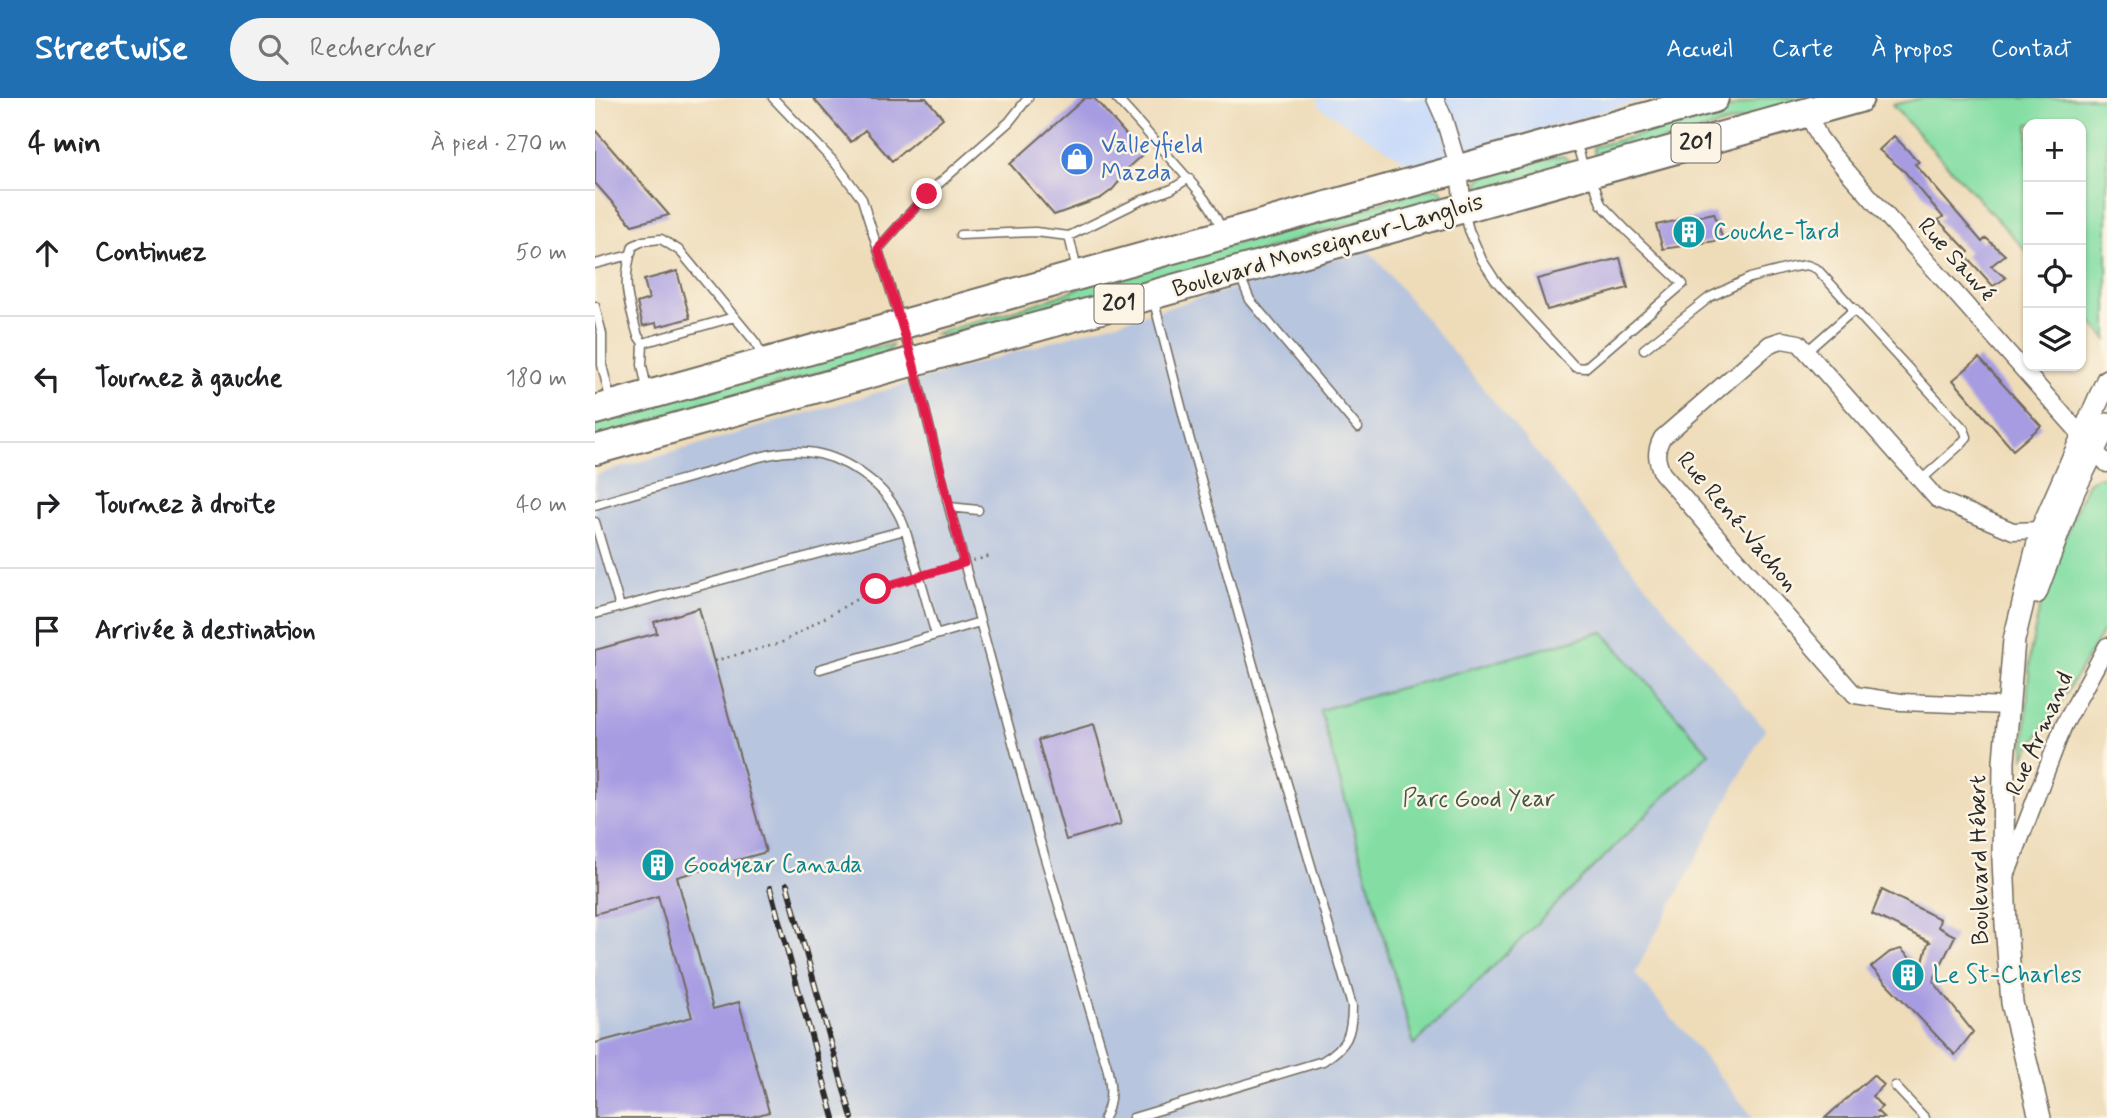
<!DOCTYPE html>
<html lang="fr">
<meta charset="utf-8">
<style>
body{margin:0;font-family:Mynerve,sans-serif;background:#f2f2f2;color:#202124}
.controls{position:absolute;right:21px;top:21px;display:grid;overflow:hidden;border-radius:14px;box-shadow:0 2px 5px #0004}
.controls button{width:63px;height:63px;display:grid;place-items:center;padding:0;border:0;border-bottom:2px solid #e0e0e0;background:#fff;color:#202124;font:35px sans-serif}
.stop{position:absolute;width:21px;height:21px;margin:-16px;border:5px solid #e11d48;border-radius:50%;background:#fff}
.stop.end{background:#e11d48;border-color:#fff;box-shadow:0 2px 7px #0008}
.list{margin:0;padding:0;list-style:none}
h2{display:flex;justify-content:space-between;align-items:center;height:91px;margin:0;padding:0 28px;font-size:30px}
h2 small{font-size:23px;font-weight:400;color:#757577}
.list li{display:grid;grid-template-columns:46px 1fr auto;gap:21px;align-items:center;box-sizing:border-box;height:126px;padding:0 28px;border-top:2px solid #e0e0e0}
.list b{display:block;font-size:26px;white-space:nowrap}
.list em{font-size:23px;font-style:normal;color:#757577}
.icon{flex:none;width:38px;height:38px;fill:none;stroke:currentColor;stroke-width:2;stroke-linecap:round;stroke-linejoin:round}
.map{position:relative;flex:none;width:1512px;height:1020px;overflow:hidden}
header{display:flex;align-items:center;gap:42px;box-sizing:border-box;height:98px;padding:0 35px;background:#1f6fb2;color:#fff}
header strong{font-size:33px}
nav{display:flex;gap:38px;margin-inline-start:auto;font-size:24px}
.search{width:490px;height:63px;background:#f2f2f2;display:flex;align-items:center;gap:18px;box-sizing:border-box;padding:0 24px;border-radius:38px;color:#757577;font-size:26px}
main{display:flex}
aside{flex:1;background:#fff}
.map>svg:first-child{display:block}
</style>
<header>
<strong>Streetwise</strong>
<div class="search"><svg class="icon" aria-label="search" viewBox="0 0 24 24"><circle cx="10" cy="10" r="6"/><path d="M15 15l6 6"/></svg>Rechercher</div>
<nav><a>Accueil</a><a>Carte</a><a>À propos</a><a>Contact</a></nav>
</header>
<main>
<aside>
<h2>4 min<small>À pied · 270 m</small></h2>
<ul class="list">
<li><svg class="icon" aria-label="ahead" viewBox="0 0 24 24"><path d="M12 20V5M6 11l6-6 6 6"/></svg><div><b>Continuez</b></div><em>50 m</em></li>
<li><svg class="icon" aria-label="left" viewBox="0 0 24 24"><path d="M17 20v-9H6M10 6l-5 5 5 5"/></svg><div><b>Tournez à gauche</b></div><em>180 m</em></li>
<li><svg class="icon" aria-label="right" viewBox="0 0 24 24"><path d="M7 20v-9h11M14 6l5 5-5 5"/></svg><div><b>Tournez à droite</b></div><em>40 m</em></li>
<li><svg class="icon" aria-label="arrive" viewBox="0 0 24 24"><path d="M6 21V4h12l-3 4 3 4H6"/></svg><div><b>Arrivée à destination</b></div></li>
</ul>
</aside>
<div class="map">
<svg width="1512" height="1020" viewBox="0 0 1512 1020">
<rect width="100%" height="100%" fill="#fcf5e5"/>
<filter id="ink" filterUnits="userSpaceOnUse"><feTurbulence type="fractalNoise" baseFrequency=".0143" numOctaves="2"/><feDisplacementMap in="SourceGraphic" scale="14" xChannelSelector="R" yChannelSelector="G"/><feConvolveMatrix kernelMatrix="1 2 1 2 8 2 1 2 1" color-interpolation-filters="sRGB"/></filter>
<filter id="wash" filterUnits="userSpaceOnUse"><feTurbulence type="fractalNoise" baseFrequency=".00686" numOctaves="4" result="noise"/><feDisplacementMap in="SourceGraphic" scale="28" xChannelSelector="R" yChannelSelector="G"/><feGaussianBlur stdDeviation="1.57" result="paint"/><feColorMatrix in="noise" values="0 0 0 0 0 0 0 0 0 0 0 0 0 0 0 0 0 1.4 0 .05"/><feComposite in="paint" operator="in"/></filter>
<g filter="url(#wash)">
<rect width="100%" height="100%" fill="#eedcb9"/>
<!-- built -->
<path fill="#cbdcf9" d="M722,0H1054L819,69L723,8Z"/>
<!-- industrial -->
<path fill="#b7c5de" d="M773,151L1170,631L1040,875L1159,1020H0V377Z"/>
<!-- green -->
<path fill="#84dea4" stroke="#588468" stroke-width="2" d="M1164,0H1225L1001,61L998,49L1104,21Z
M1326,0H1512V242L1486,213V26H1433V155L1297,7Z
M969,58L973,63L970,70L886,91L883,89L884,83L888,79L959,59Z
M838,90L847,92L848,98L708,139L670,153L394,232L348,238L340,236L456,201L489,188Z
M297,247L294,253L279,260L128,302L0,341V322L252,253Z
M1502,379H1510L1512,381V527L1467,602L1429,659L1435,555L1444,513L1471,436L1492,386Z
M1008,534L1114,655L819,947L725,612Z"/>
<g id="blocks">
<!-- building -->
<path fill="#a79ce2" d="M218,0H331L348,20L297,63L270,32L256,44Z
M490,0H499L548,56L527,75L530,77L517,92L506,100L459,117L415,66Z
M0,32L74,117L37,127L0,85Z
M1299,38L1324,64L1320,66L1387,144L1391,140L1410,157L1396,168L1411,180L1398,188L1370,157L1374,154L1343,122L1348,119L1310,74L1284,52Z
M1119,115L1128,142L1068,151L1061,127Z
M1025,160L1033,190L952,212L942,181Z
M82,173L95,220L62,229L61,225L48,228L42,205L54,201L49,182Z
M1384,260L1446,328L1418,352L1358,282Z
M104,510L171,754L82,779L118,911L144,904L174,1014L153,1020H0V945L97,919L63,798L0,816V552L62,535L59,524Z
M499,626L526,726L471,742L443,642Z
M1287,792L1345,821L1343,829L1360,838L1338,883L1378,934L1360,957L1276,869L1295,854L1306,851L1326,871L1333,845L1335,844L1277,816Z
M1278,977L1289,987L1277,998L1287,1009L1282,1013L1289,1020H1230Z"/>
</g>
</g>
<g filter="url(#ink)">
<use href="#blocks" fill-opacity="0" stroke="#6f695d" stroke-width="2"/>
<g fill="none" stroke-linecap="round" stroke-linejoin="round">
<defs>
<path id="lane" d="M178,0L241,66L267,101L318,263L354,409L444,740L512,969C516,987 518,1003 509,1020
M521,0C539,19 556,39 573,58C592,80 619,106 627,134
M981,43L989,71
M869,114L874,132L887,162L900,182L980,269L990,270L1088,186L1032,133L1006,106L1001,91L995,82
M365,137L440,134L474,138L545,103L577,91L594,80
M474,138L482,172
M283,151L332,96L414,24L433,0
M0,166L35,157
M645,178L655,202L763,330
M0,208L7,236V267L16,304
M48,245L139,219
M1049,251L1115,199L1155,180L1198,169L1212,167L1222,171L1369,331L1372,339L1364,348L1326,382
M1212,253L1260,211
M52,291L47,267L48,245L43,238C33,203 26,184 38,148L48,143L66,141L85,153L161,245L169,262
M0,407C39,395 79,384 118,373C148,364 181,351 212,354C247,357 287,384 303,415C310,427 313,441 317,455C326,482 333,510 341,537
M354,409L383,412
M0,424L25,509
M0,516L310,432
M225,571L385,524
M1300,988L1330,1020
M538,1020L728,963C752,948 757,937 757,908L676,631L594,339L558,200"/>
<path id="street" d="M840,0L848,18L864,71L868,111
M1212,14L1224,39L1236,55L1512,366
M1414,608L1306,604L1260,597L1067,375C1061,361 1060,353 1067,340L1175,246L1187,242L1204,245L1342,401L1418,433L1446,432
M1411,778L1468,629L1512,548"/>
<path id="secondary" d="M1441,495L1479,393L1512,326
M1445,1020L1417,905L1411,826L1408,761L1409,663L1419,542L1446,432L1512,282"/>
<path id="highway" d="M0,312L1119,0
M0,352L1264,0"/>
</defs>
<!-- lane casing -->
<use href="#lane" stroke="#6f695d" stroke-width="11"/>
<!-- street casing -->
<use href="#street" stroke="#6f695d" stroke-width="19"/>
<!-- secondary casing -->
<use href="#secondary" stroke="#6f695d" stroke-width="24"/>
<!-- highway casing -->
<use href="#highway" stroke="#6f695d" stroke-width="32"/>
<!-- path -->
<path stroke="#6f695d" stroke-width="2.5" stroke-dasharray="2 5" stroke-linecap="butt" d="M378,463L395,458
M334,475L362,467
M119,563L186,545L269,497L315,481"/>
<!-- lane -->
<use href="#lane" stroke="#fff" stroke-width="8"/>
<!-- street -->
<use href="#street" stroke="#fff" stroke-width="16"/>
<!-- secondary -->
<use href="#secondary" stroke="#fff" stroke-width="21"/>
<!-- highway -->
<use href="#highway" stroke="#fff" stroke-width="28"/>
<defs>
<path id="rail" d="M192,787L257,1020
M175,790L239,1020"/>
</defs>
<!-- rail casing -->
<use href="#rail" stroke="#2b2b2b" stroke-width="6"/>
<!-- rail -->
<use href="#rail" stroke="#fcf5e5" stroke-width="3.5" stroke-dasharray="10" stroke-linecap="butt"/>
</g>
</g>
<g fill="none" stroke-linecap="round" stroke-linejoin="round" filter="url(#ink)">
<!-- route -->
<path stroke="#e11d48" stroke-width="9" d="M281,491L369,465L318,264L283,151L332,96"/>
</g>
<!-- icons -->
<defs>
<symbol id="shop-disc" viewBox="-11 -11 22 22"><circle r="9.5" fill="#3f7fe0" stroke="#fcf5e5"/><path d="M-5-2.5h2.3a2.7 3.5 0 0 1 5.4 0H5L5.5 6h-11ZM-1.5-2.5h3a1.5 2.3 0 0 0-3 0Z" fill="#fff"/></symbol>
<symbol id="building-disc" viewBox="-11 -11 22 22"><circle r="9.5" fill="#0f9aa8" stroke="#fcf5e5"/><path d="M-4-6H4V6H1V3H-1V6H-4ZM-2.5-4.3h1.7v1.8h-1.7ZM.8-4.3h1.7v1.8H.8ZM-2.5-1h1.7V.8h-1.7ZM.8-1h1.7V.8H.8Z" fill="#fff"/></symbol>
</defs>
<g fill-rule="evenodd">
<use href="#shop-disc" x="463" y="42" width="38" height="38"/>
<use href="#building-disc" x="1075" y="115" width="38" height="38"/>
<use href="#building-disc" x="44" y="748" width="38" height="38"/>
<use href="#building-disc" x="1294" y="858" width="38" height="38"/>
</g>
<g text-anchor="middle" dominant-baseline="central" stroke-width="5" stroke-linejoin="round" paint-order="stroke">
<!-- shield labels -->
<g fill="#fcf5e5" stroke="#6a6863" stroke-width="2">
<rect x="1076.5" y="25.5" width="49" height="39" rx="5"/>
<rect x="499.5" y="186.5" width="49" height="39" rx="5"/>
</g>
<g font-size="23" font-weight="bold" fill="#2b2b2b">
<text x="1101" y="45">201</text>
<text x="524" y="206">201</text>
</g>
<!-- shop labels -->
<g font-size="24" fill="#366cbe" stroke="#fcf5e5" text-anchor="start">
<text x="506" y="47">Valleyfield<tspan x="506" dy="28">Mazda</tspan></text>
</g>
<!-- culture labels -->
<g font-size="24" fill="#0d838f" stroke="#fcf5e5" text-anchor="start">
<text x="1118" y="134">Couche-Tard</text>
<text x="88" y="767">Goodyear Canada</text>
<text x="1338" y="877">Le St-Charles</text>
</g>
<!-- street labels -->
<g font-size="24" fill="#2b2b2b" stroke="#fcf5e5">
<text transform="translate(733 148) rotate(-16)">Boulevard Monseigneur-Langlois</text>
<text transform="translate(1361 162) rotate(48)">Rue Sauvé</text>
<text transform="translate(1142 424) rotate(50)">Rue René-Vachon</text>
<text transform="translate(1445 636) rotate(-66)">Rue Armand</text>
<text transform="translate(1385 762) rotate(-91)">Boulevard Hébert</text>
</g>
<!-- park labels -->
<g font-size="24" fill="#415849" stroke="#fcf5e5">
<text x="884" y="701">Parc Good Year</text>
</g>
</g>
</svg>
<div class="controls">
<button>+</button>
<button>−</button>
<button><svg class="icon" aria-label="locate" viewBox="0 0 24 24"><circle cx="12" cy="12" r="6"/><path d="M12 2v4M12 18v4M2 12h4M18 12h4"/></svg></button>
<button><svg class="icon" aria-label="layers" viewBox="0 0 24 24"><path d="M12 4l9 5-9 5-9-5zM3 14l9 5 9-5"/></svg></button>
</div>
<div class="stop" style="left:281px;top:491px"></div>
<div class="stop end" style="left:332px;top:96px"></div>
</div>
</main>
